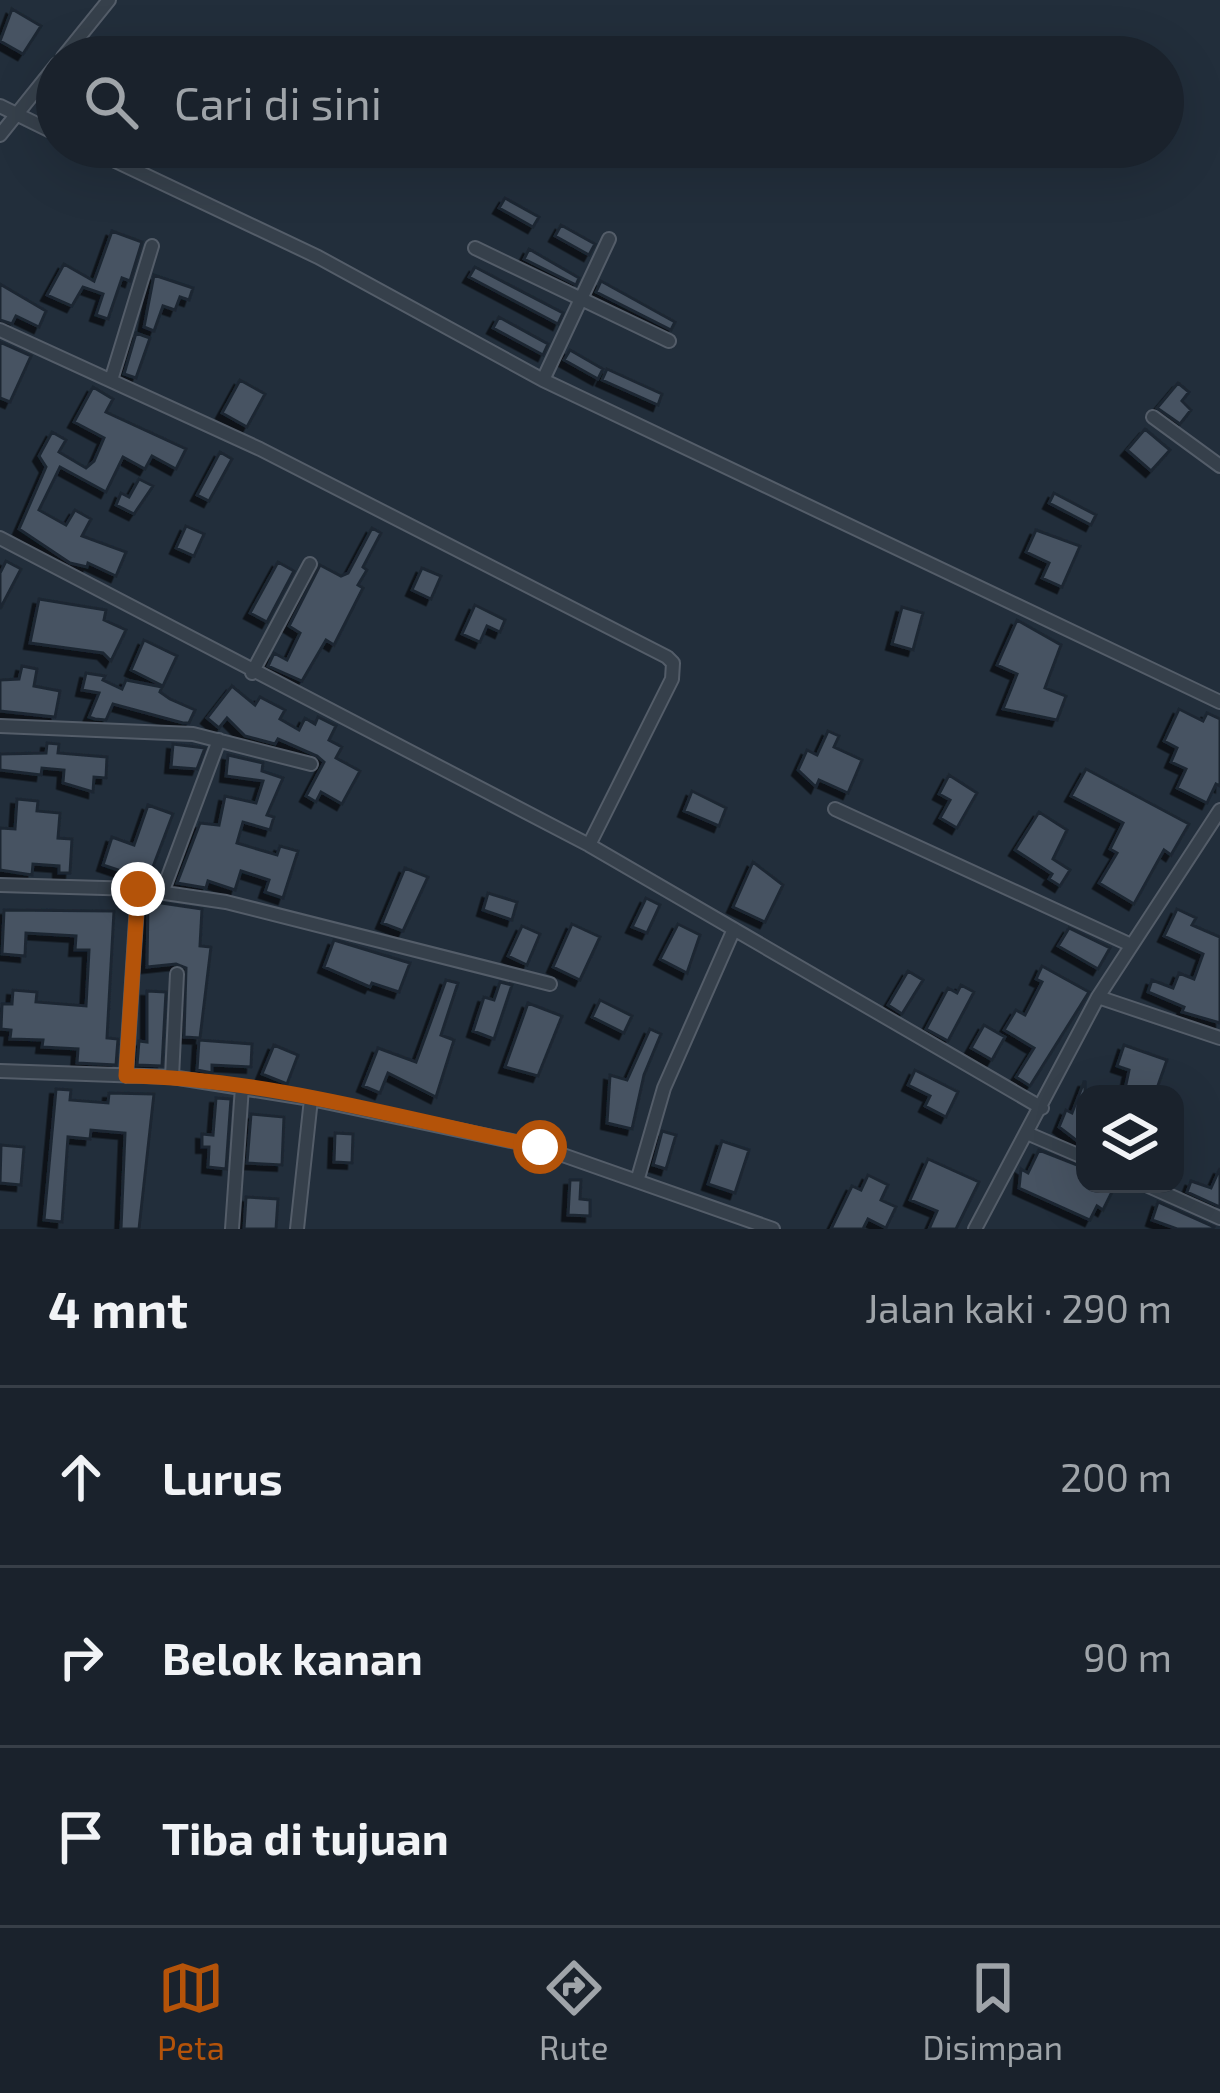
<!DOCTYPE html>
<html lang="id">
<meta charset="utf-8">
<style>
body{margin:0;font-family:"Exo 2",sans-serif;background:#272f38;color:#f1f3f6}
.controls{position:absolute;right:36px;bottom:36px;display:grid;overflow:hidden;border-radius:24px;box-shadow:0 12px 48px #0002}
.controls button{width:108px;height:108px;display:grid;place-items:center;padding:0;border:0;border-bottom:3px solid #383f48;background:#1a222c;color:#f1f3f6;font:60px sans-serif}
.stop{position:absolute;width:36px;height:36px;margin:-27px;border:9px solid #b45309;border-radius:50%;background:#fff}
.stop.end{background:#b45309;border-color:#fff;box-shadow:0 3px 12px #0008}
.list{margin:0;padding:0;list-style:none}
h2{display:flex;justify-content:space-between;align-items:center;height:156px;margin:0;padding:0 48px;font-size:51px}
h2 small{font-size:39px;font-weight:400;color:#9fa4a9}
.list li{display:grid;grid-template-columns:78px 1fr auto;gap:36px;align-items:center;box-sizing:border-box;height:180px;padding:0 48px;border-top:3px solid #383f48}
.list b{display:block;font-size:45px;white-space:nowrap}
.list em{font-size:39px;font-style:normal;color:#9fa4a9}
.icon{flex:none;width:66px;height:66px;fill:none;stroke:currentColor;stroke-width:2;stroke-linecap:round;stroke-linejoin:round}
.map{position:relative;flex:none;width:1220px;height:1229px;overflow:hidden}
.search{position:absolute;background:#1a222c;box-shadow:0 12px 48px #0002;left:36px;right:36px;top:36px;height:132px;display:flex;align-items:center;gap:30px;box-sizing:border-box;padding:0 42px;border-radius:66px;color:#9fa4a9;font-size:45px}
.sheet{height:696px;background:#1a222c}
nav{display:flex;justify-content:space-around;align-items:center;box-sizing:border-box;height:168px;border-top:3px solid #383f48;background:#1a222c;font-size:33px;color:#9fa4a9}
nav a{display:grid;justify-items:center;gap:6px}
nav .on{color:#b45309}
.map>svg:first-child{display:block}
</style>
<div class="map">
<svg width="1220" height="1229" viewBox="0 0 1220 1229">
<defs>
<filter id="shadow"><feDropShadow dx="-5.5" dy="5.5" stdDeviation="0" flood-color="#0009"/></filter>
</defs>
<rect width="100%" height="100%" fill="#222e3b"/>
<!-- building -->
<path fill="#465362" stroke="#1d2732" stroke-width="3" filter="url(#shadow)" d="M12,9L41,26L23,54L0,41Z
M505,198L539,217L533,227L499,208Z
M561,225L595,244L589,255L555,236Z
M112,231L142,242L130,281L122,278L108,319L96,315L103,294L83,287L72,306L47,295L64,264L94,281Z
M529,249L579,278L576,285L524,259Z
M475,267L563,313L558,324L469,277Z
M154,275L193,288L189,300L180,297L175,310L163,306L154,331L144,327Z
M601,281L675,322L671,330L596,292Z
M0,284L46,311L39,327L16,316L12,324L0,320Z
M499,317L548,344L543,355L493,328Z
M136,333L150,338L136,378L124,374Z
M0,342L31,356L10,402L0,398Z
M570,350L603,369L598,379L564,360Z
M607,369L662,394L658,405L602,380Z
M240,380L265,394L247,427L222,413Z
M1178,383L1189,392L1182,401L1191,410L1180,424L1157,408Z
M93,387L113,399L106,412L186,449L176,469L152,456L145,469L123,457L106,492L60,467L39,510L66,525L75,510L91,519L82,536L126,552L116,576L88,563L87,567L70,563L19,529L46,467L39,456L52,432L66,440L59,452L86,468L94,461L104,438L74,422Z
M1145,429L1170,450L1151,471L1127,450Z
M220,452L232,459L209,501L197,495Z
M139,479L153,486L134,514L116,505L121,493L129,497Z
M1054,493L1096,515L1091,525L1049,503Z
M186,526L204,534L194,556L176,548Z
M372,528L381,533L363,567L367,570L358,585L363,588L334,645L326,640L302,681L268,666L274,653L287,660L300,633L289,626L320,565L341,576L348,573Z
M1036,530L1080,546L1062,587L1042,578L1049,563L1026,552Z
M6,561L21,569L0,609V573Z
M278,562L294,571L267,622L250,613Z
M422,568L441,576L431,599L412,590Z
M39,599L106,610L104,620L126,630L111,661L103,653L30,643Z
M475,605L505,620L500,632L487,626L480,642L462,634Z
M902,607L923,613L913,650L892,644Z
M1017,620L1061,645L1045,688L1066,696L1057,720L1003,709L1017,674L997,665Z
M144,640L177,656L163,686L131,670Z
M22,666L37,669L34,686L60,691L55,717L0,711V680L19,679Z
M86,673L105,676L103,680L122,689L126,680L162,687L160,692L170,699L195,710L189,723H183L113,704L106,720L95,719L89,717L99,693L82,690Z
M232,686L255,705L260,697L285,710L280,719L299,730L305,718L315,724L318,717L336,726L329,740L342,747L336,758L360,771L342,804L321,792L316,802L306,796L324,762L317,756L278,739L275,744L245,736L227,718L219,728L207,718Z
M1179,709L1203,721L1207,713L1220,719V786L1216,784L1207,803L1177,788L1186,769L1171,762L1177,748L1164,741Z
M828,731L839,736L834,747L862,760L848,793L819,780L816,787L798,770L807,750L817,755Z
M47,743L59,744L58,753L107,757L106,778L94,777L93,792L63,783L64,770L42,768L41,775L0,770V754L46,753Z
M173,744L205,748L197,769L171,767Z
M228,755L263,763L262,771L283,778L267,815L274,817L270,830L243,822L237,843L277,855L280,846L298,851L283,898L265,892L269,880L241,871L235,890L208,881L206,888L177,883L200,823L219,825L225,796L256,803L263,781L226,776Z
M1086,769L1189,824L1171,855L1164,850L1134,904L1099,883L1117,853L1110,849L1123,823L1071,796Z
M949,775L977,793L957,828L940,818L950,800L939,794Z
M692,791L726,808L719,826L684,811Z
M17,799L38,801L37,811L60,813L58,838L72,839L70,873H59V866L33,864L32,875L0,870V828L15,829Z
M148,805L173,814L148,880L103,865L112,837L134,845Z
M1039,812L1067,830L1053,859L1070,870L1060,886L1049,879L1052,874L1015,850Z
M753,862L783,885L765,922L733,907Z
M405,868L428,877L403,931L382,923Z
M488,893L517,902L512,920L483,910Z
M646,898L660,905L647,933L632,927Z
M148,901L202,909L200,946L211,947L200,1038L184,1037L186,968L176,964L147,967Z
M1177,909L1196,918L1192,925L1220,937V1023L1182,1012L1184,1007L1148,992L1152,980L1173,988L1179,973L1194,979L1203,954L1164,936Z
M4,910L114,911L107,1038L118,1039L116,1065L77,1063L78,1049L42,1047L43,1040L10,1039L11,1030L1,1029L2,1004H12L13,990L37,992L36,1002L86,1006L89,950H75L76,936L26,933L25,956L2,954Z
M572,924L600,937L580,980L553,967Z
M678,924L700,935L687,973L660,959Z
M522,926L540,934L527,965L508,956Z
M1069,928L1110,948L1098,969L1058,946Z
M334,940L410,963L399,992L372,983L370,987L324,967Z
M1042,966L1089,992L1030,1086L1016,1077L1034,1048L1004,1030L1016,1010L1025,1015L1042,982L1036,979Z
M908,971L923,980L902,1014L888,1005Z
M446,980L458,983L441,1035L454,1040L436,1097L388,1073L380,1093L363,1086L378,1048L416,1062Z
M500,982L512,985L494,1039L473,1031L484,997L494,1000Z
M961,985L974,992L948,1041L926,1029L948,988L957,993Z
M147,991L166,992L162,1066L137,1065L139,1041L147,1042Z
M600,1000L632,1016L624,1033L592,1017Z
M528,1003L562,1016L538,1076L505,1067Z
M984,1025L1005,1037L992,1060L971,1048Z
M650,1029L661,1034L644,1075L632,1129L607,1123L610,1075L627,1080Z
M199,1040L252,1044L251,1067L212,1065V1073L197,1070Z
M274,1045L298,1055L287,1084L262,1074Z
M1124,1045L1167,1060L1155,1094H1124L1129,1070L1117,1066Z
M915,1070L958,1092L946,1117L925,1106L930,1096L908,1085Z
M1084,1082H1085V1147L1059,1127L1066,1110L1072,1113Z
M56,1089L71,1090L70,1100L108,1103L109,1093L154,1094L139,1229H121L125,1133L91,1130L90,1139L68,1137L62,1222L44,1220Z
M216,1098L231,1099L226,1169L208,1167L209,1147H202V1134L213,1135Z
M251,1114L284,1117L282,1165L247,1163Z
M662,1131L676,1135L666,1169L653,1165Z
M335,1133L353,1134L352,1163L334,1162Z
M722,1141L749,1150L735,1193L708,1184Z
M1,1145L24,1147L21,1185L0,1183Z
M1039,1150L1085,1168V1184H1116L1103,1210L1097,1206L1090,1220L1019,1188L1021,1169L1028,1173Z
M928,1159L979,1182L956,1229H929L937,1211L910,1200Z
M1220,1168V1207L1187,1192L1191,1181L1211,1188Z
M868,1175L888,1185L881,1200L896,1207L886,1228L868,1219L863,1229H831L852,1186L861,1190Z
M570,1180H581L580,1199L590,1200V1216L568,1215Z
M246,1197L278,1199L276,1229H244Z
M1158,1202L1214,1227L1213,1229H1177L1152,1220Z"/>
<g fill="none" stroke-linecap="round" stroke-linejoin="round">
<defs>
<path id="street" d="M63,57L109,0
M0,106L57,134
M0,135L57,64
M86,147L318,257L543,380L1220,702
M475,248L669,341
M0,330L260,449L667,657L673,663L672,679L589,845
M112,377L152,246
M543,380L609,239
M1153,417L1220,466
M0,538L589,845L1042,1108
M252,673L310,564
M0,726L193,734L311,764
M835,809L1131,945
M0,885L138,889L226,902L550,984
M162,893L219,740
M1098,997L1220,1038
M0,1071L172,1077L311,1099L540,1147L773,1229
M126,1076L138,889
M172,1077L177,974
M1029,1134L1085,1158
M638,1178L664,1088L734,929
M1144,1184L1220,1218
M232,1229L242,1087
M297,1229L311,1099
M975,1229L1098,997L1220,810"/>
</defs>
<!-- street casing -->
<use href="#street" stroke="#545d69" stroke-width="16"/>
<!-- street -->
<use href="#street" stroke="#36404b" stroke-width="12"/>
</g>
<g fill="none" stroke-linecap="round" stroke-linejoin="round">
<!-- route -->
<path stroke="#b45309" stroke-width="15" d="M138,889L126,1076C265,1078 404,1119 540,1147"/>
</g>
</svg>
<div class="controls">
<button><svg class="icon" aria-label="layers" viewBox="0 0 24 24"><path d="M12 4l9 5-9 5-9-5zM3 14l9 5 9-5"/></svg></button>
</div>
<div class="stop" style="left:540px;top:1147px"></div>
<div class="stop end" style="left:138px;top:889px"></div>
<div class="search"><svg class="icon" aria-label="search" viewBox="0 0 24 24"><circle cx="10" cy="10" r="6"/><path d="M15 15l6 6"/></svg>Cari di sini</div>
</div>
<section class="sheet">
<h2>4 mnt<small>Jalan kaki · 290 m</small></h2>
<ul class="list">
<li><svg class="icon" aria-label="ahead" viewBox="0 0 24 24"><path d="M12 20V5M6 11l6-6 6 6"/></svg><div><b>Lurus</b></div><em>200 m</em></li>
<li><svg class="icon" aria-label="right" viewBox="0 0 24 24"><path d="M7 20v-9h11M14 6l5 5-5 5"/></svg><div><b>Belok kanan</b></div><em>90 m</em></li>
<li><svg class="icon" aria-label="arrive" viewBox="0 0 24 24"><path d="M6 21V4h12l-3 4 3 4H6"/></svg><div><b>Tiba di tujuan</b></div></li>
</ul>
</section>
<nav>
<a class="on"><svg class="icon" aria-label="map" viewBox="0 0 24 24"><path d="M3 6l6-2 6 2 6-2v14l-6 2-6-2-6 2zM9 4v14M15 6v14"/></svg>Peta</a>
<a><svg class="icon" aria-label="directions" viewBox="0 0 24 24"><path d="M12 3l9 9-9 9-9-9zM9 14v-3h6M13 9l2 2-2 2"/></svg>Rute</a>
<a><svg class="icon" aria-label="saved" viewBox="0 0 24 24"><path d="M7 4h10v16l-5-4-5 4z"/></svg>Disimpan</a>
</nav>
